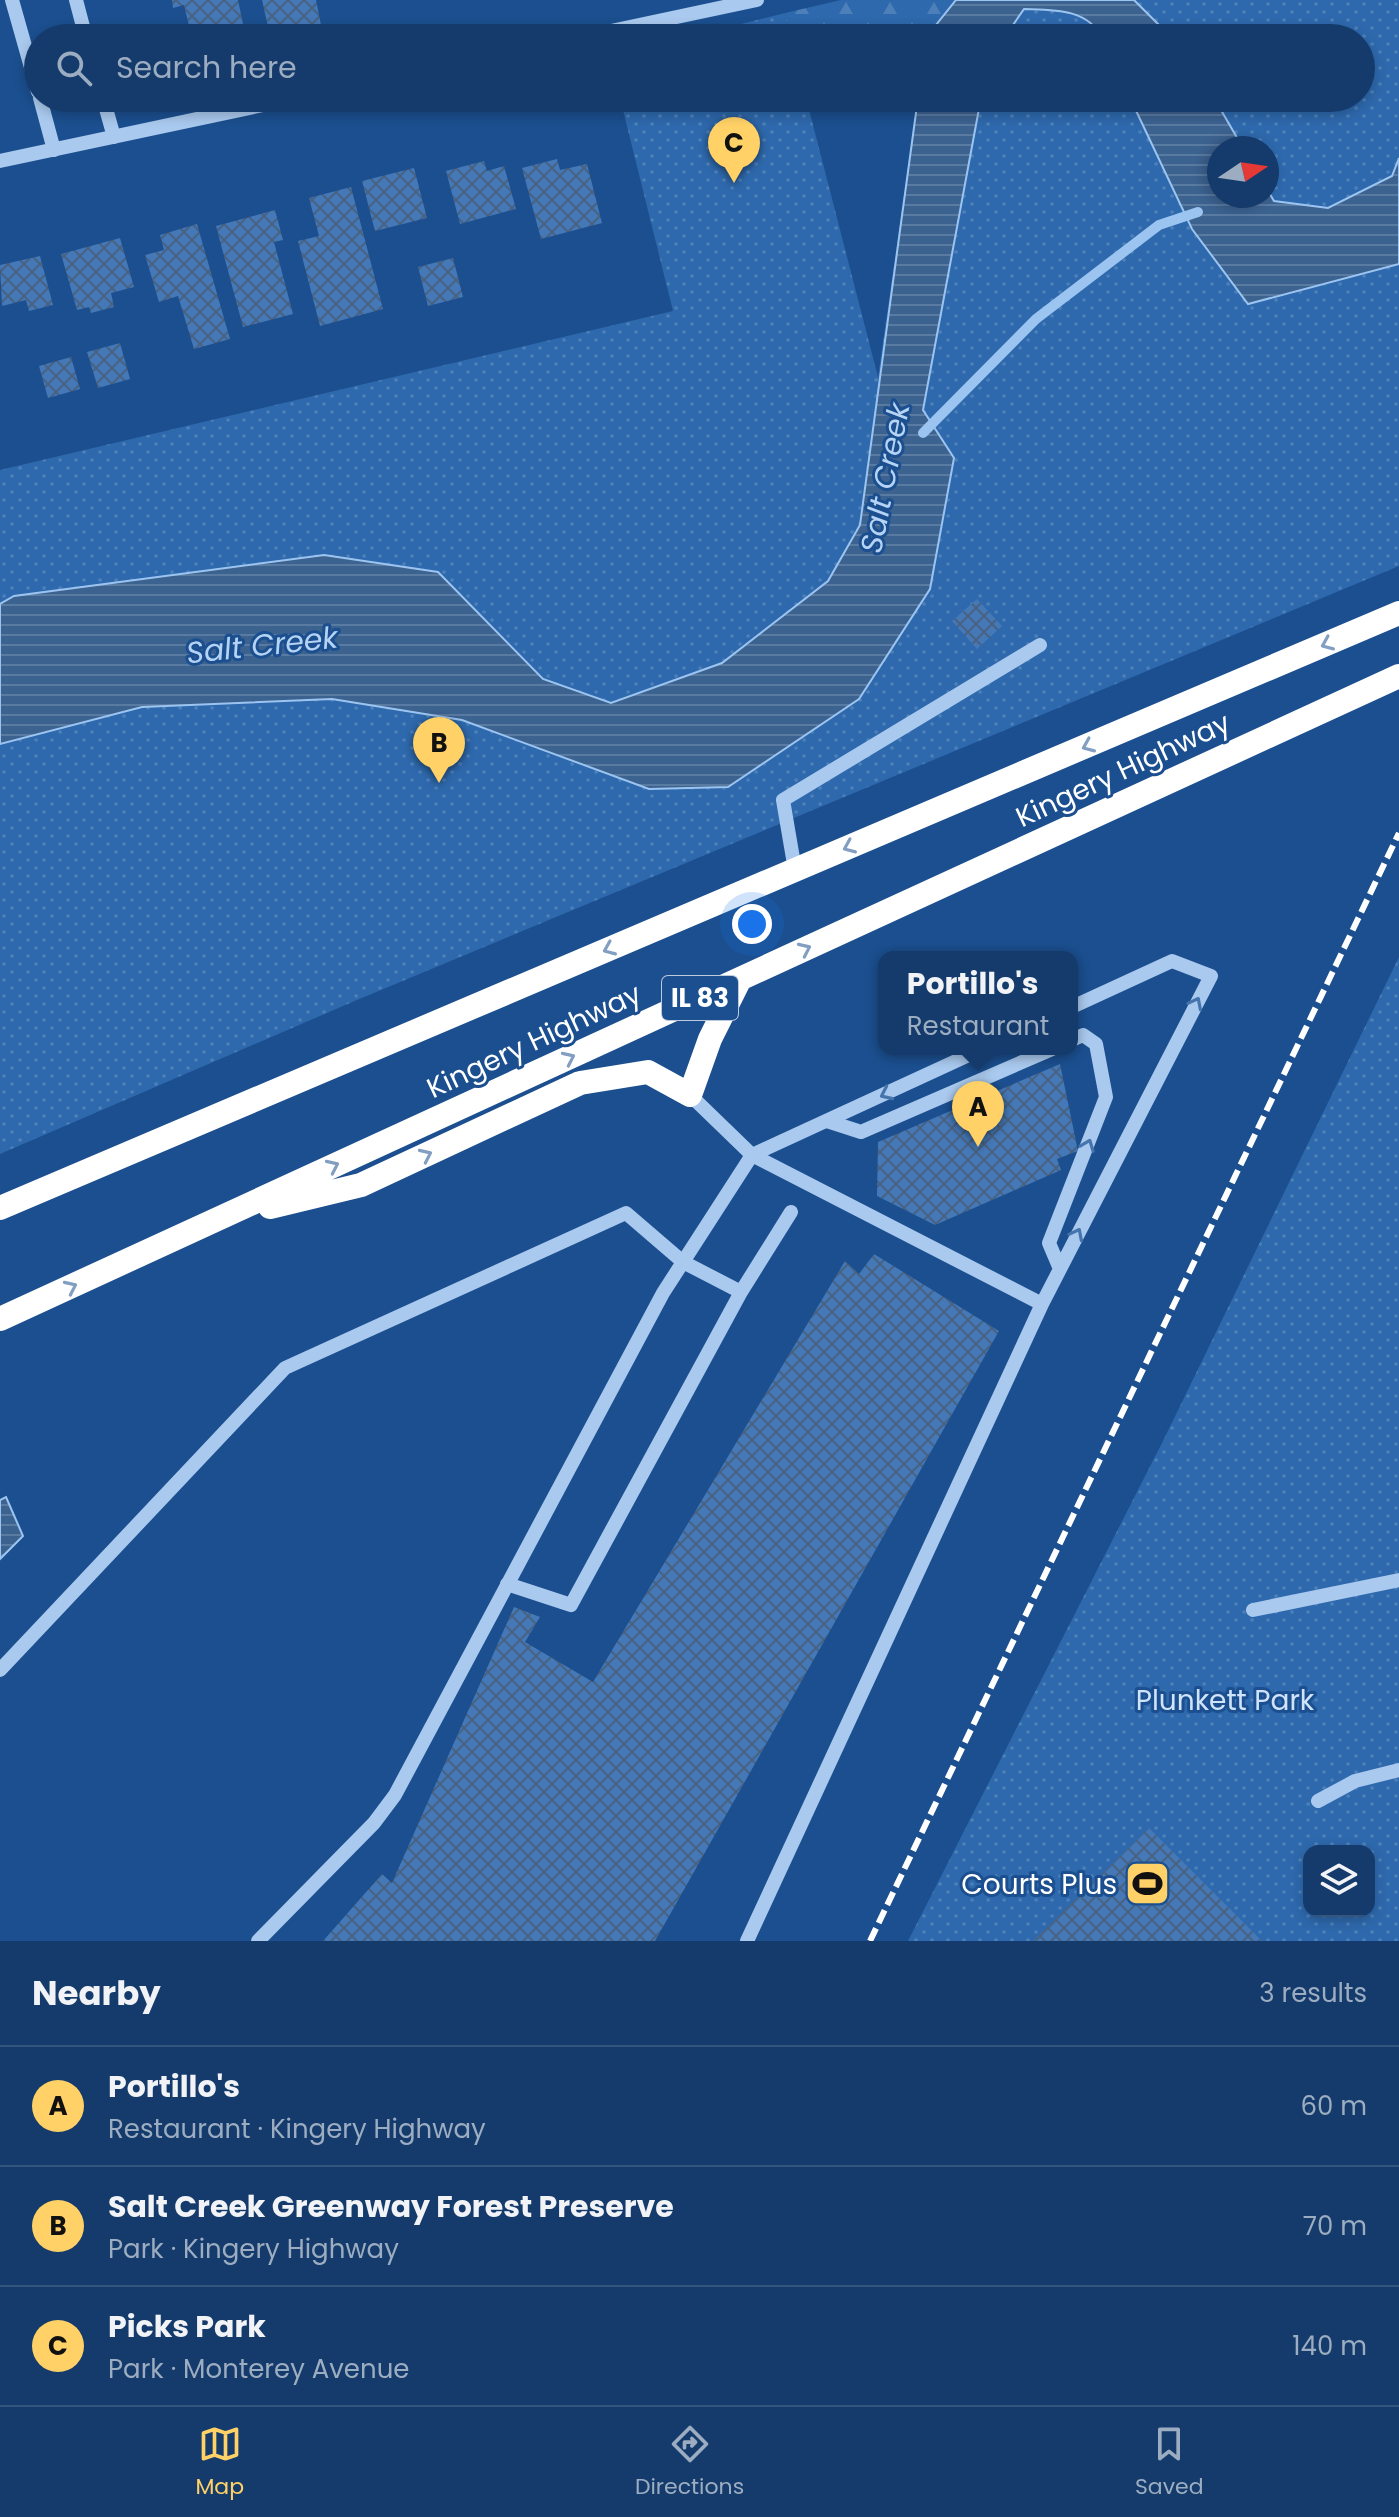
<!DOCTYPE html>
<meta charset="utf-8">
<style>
body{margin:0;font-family:Poppins,sans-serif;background:#214673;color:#f1f3f6}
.controls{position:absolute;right:24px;bottom:24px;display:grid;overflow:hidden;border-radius:16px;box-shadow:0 4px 12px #0003}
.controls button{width:72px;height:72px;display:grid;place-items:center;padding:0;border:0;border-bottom:2px solid #33557e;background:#143b6b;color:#f1f3f6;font:40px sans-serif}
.compass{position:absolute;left:1207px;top:136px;width:72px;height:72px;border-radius:50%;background:#143b6b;box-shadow:0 4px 12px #0003;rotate:77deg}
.you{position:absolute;left:752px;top:924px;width:28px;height:28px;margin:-20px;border:6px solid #fff;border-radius:50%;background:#1a73e8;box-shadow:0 0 0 12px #1a73e833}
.badge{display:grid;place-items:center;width:52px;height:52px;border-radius:50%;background:#ffd166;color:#111;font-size:26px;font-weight:700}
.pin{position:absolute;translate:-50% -66px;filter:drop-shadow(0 2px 4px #0008)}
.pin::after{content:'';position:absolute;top:42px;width:28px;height:24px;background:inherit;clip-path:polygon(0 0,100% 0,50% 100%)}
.popup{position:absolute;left:878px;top:951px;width:200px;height:104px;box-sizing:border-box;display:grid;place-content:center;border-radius:16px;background:#143b6b;filter:drop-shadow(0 2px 6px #0005);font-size:26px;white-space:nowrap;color:#9dadc1}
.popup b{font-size:30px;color:#f1f3f6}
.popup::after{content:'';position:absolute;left:50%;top:100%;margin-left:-16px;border:16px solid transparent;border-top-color:#143b6b}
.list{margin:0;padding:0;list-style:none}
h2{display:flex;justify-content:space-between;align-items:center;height:104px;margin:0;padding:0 32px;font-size:34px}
h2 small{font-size:26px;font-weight:400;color:#9dadc1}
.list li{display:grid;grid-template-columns:52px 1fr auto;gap:24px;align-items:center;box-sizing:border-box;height:120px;padding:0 32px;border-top:2px solid #33557e}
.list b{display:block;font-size:30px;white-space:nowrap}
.list p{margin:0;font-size:26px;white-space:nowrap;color:#9dadc1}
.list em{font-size:26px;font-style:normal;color:#9dadc1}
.icon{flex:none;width:44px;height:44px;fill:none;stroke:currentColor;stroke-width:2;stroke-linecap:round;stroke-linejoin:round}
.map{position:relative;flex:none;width:1399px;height:1941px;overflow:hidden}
.search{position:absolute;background:#143b6b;box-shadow:0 4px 12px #0003;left:24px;right:24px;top:24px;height:88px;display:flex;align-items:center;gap:20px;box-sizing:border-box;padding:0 28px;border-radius:44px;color:#9dadc1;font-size:30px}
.sheet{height:464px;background:#143b6b}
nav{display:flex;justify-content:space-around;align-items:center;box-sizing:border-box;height:112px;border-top:2px solid #33557e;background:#143b6b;font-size:22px;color:#9dadc1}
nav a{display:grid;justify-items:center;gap:4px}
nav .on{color:#ffd166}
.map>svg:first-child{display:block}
</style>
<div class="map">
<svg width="1399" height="1941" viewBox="0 0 1399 1941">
<defs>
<pattern id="forest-firs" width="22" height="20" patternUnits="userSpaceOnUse" patternTransform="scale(2)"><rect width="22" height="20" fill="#2e69ad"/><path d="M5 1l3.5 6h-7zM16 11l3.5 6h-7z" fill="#4d80b9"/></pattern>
<pattern id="park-dots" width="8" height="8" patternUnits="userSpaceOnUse" patternTransform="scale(2)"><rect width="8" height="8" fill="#2e69ad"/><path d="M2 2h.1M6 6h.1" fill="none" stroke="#4d80b9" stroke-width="1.8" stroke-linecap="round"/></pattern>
<pattern id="water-rules" width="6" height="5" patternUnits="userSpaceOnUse" patternTransform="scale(2)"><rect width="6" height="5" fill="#3c6290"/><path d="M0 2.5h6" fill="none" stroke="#597aa1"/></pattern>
<pattern id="building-cross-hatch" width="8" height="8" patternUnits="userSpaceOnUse" patternTransform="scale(2)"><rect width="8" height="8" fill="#4478b7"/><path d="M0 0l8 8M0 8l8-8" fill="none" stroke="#486282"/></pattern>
</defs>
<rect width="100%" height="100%" fill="#1b4f8f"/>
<!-- forest -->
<path fill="url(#forest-firs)" d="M841,0H956L932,30L930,38H792L785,13Z"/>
<!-- park -->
<path fill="url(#park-dots)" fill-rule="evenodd" d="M956,0H1399V566L357,1000L0,1154V470L673,311L620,98H806L878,377L918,98H1361V38H930L932,30ZM1219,148H1267V196H1219Z
M785,13L792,38H685Z
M1399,957V1941H908L1163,1441ZM1309,1851H1369V1911H1309Z"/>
<!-- water -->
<path fill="url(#water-rules)" stroke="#9cc4f0" stroke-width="2" d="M956,0H1134L1172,38H1102C1088,8 1052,10 1024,9L1004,38H930L932,30Z
M918,98H981L923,410L954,458L930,589L859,699L728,787L649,789L462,720L332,699L142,707L0,744V604L14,596L324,555L438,572L543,679L611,703L722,663L828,581L860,525Z
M1130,98H1214L1243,148H1219V196H1267V189L1274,201L1328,208L1392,176L1399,158V264L1248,304L1192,229Z
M6,1497L23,1536L0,1559V1500Z"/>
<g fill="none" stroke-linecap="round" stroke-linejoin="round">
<!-- stream -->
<path stroke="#9cc4f0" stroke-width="10" d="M923,433L1036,319L1159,225L1198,212"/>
</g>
<!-- building -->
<path fill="url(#building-cross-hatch)" d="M172,0H238L246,38H192L184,5L173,8Z
M262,0H316L321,25L270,36Z
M557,159L560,170L587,164L602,223L541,239L522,168Z
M484,161L487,171L504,166L516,209L460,224L446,171Z
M414,168L427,218L375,231L362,181Z
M351,187L383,309L320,326L298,241L319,236L309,198Z
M275,210L283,240L274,242L293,314L243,327L216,226Z
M197,224L230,339L194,349L178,296L159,302L145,255L164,250L160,235Z
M120,238L134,287L111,293L114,307L91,313L89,307L77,310L61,254Z
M40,256L53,305L29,311L26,300L2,306L0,265Z
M453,258L463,297L428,306L418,267Z
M120,343L130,379L98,388L87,352Z
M71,357L80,389L48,398L39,366Z
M977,599L1002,626L977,649L952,621Z
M1060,1064L1078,1151L1057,1159L1061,1170L935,1225L877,1196L878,1142Z
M874,1254L999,1331L655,1941H323L382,1874L392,1883L514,1607L540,1617L525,1642L593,1682L845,1261L859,1274Z
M1149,1828L1262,1941H1033Z"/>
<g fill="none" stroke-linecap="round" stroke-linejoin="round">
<!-- minor -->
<path stroke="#a9c9ee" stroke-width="14" d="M12,0L38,92
M76,0L86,38
M578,38L757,0
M40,98L54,150
M103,98L114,137
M0,161L296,98
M795,870L783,800L1040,645
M690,1095L752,1155L1042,1304
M827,1121L861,1132L1052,1049
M1060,1269L1049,1243L1106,1097L1096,1044L1083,1035L1072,1040
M741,1292L791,1212
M1253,1610L1399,1580
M0,1670L285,1368L626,1213L683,1262L741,1292L571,1605L507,1584
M1318,1801L1355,1781L1399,1770
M258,1941L374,1823L395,1795L663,1293L752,1155L982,1049
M747,1941L1042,1304L1211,976L1172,961L1072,1007"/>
<!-- highway -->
<path stroke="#fff" stroke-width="24" d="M270,1207L361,1185L580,1083L648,1072L690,1095L710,1039L740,979
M0,1208L1399,613
M0,1319L1399,676"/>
<!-- rail -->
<path stroke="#fff" stroke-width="6" stroke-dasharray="14 6" stroke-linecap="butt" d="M870,1941L1399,833"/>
</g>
<!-- one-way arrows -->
<defs><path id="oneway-chevron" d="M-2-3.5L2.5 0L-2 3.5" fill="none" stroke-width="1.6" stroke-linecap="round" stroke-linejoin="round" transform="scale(2)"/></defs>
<g stroke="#829ec1">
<use href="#oneway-chevron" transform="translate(1327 644) rotate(157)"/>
<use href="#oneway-chevron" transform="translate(1088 746) rotate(157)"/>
<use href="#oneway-chevron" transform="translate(849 847) rotate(157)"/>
<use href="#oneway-chevron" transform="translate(609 949) rotate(157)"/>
<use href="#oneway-chevron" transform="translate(805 949) rotate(-25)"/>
<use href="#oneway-chevron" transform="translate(569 1058) rotate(-25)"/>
<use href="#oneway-chevron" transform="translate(426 1155) rotate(-25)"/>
<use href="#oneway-chevron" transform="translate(333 1166) rotate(-25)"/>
<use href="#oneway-chevron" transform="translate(71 1287) rotate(-25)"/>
</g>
<g stroke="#4674ac">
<use href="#oneway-chevron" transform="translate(1196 1003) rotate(-63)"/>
<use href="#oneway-chevron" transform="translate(886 1094) rotate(155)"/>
<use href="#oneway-chevron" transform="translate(1088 1145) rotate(-69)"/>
<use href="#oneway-chevron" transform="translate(1077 1234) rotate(-63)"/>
</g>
<!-- icons -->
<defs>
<symbol id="stadium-square" viewBox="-11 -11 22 22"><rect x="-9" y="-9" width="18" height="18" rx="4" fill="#ffd166" stroke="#1b4f8f"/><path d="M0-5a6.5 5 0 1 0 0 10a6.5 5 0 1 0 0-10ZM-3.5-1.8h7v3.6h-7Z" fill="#111"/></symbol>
</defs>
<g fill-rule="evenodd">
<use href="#stadium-square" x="1122" y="1858" width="51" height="51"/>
</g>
<g text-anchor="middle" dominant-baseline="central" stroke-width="6" stroke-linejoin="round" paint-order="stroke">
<!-- shield labels -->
<rect fill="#1b4f8f" stroke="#bbcadd" stroke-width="2" x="662" y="976" width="76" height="44" rx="6"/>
<g font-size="26" font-weight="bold" fill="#fff">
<text x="700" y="998">IL 83</text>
</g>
<!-- street labels -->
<g font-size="28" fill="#fff" stroke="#1b4f8f">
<text transform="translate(1123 770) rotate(-25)">Kingery Highway</text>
<text transform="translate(534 1041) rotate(-25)">Kingery Highway</text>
</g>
<!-- park labels -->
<g font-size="28" fill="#cfe3fa" stroke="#1b4f8f">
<text x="1225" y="1700">Plunkett Park</text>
</g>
<!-- poi labels -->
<g font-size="28" fill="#fff" stroke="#1b4f8f" text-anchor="end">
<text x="1117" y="1884">Courts Plus</text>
</g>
<!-- water labels -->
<g font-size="30" font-style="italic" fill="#b5d3f5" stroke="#1b4f8f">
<text transform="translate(885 478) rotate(-79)">Salt Creek</text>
<text transform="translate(262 645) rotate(-6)">Salt Creek</text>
</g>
</g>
</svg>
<div class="controls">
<button><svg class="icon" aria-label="layers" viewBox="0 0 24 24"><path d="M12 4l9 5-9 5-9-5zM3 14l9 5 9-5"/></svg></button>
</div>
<svg class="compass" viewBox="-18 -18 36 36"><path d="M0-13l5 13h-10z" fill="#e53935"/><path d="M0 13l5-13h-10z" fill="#9dadc1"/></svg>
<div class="you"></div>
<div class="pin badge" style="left:978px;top:1147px">A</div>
<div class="popup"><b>Portillo's</b>Restaurant</div>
<div class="pin badge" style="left:439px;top:783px">B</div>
<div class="pin badge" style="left:734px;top:183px">C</div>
<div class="search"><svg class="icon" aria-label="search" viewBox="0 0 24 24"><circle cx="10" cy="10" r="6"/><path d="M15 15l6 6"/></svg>Search here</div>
</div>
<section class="sheet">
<h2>Nearby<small>3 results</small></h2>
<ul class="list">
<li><span class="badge">A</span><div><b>Portillo's</b><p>Restaurant · Kingery Highway</p></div><em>60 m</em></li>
<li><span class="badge">B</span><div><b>Salt Creek Greenway Forest Preserve</b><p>Park · Kingery Highway</p></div><em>70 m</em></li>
<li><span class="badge">C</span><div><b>Picks Park</b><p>Park · Monterey Avenue</p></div><em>140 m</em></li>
</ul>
</section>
<nav>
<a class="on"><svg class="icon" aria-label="map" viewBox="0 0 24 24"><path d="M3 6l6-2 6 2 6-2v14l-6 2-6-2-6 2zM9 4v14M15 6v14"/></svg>Map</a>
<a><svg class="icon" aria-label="directions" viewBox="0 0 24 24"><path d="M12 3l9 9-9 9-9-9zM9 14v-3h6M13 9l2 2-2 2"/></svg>Directions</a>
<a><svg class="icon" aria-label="saved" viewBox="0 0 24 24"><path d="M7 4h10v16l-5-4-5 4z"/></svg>Saved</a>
</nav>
